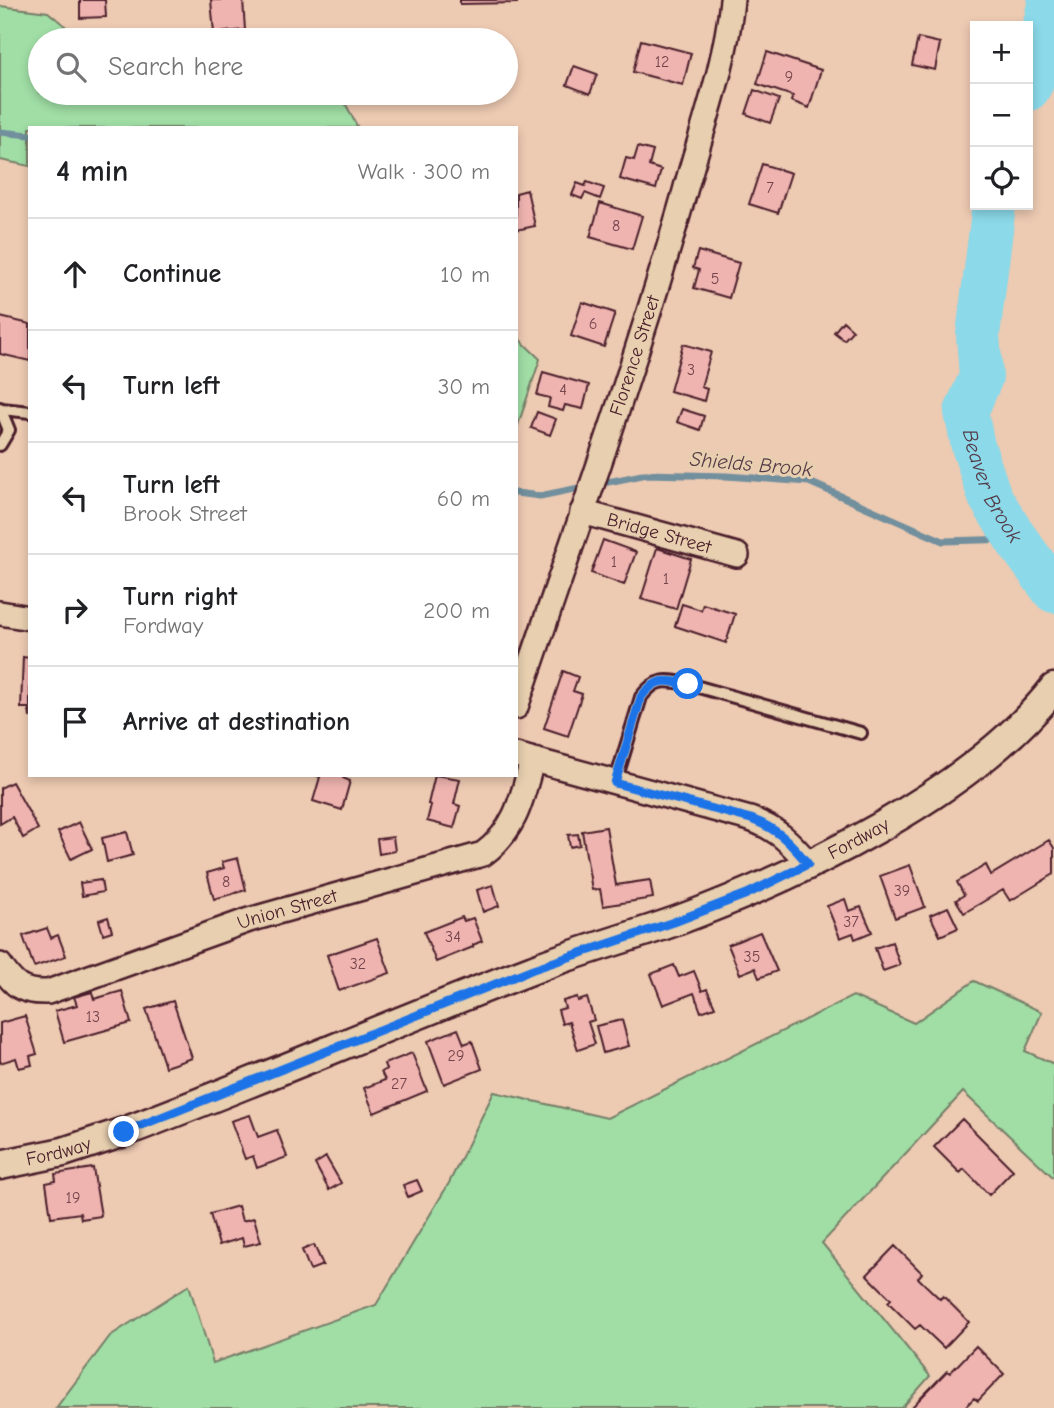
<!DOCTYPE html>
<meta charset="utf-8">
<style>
body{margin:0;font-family:"Comic Neue",sans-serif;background:#f2f2f2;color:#202124}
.controls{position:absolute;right:21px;top:21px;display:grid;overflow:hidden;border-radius:0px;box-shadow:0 4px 10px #0003}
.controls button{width:63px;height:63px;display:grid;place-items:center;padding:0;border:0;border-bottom:2px solid #e0e0e0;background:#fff;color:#202124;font:35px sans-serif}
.stop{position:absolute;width:21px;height:21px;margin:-16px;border:5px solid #1a73e8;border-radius:50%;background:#fff}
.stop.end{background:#1a73e8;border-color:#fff;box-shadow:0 2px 7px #0008}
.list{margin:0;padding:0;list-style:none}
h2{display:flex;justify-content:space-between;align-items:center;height:91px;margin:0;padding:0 28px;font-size:30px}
h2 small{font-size:23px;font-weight:400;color:#757577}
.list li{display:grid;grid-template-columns:46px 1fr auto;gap:21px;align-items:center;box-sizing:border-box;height:112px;padding:0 28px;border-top:2px solid #e0e0e0}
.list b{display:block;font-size:26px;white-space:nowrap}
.list p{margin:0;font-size:23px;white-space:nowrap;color:#757577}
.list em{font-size:23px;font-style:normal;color:#757577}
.icon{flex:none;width:38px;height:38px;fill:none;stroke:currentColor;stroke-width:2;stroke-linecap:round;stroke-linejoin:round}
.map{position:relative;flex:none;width:1054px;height:1408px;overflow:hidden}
.search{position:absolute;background:#fff;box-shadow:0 4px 10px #0003;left:28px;top:28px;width:490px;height:77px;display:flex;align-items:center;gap:18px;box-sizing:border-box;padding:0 24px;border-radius:38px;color:#757577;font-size:26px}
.panel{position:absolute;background:#fff;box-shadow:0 4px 10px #0003;left:28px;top:126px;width:490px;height:651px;border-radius:0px}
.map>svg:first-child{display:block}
</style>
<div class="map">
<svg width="1054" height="1408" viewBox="0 0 1054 1408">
<rect width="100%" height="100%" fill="#edcab2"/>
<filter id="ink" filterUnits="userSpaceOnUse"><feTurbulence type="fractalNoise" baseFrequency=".0143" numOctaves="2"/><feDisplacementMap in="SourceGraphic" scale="14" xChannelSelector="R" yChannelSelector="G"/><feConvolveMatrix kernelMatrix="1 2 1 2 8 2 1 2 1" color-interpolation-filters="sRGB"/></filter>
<g filter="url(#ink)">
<!-- green -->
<path fill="#a0dea5" stroke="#757e68" stroke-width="2" d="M0,6L48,12L82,40H40V93H340L358,128H30V166L0,160Z
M516,336L540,359L516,431Z
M974,981L1042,1012L1025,1051L1054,1064V1178L963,1092L822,1243L930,1376L902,1408H56L110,1336L189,1285L213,1363L376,1305L449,1183L494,1092L607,1118L853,996L914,1023Z"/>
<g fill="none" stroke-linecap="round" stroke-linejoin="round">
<!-- stream -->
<path stroke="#718f9d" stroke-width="7" d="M0,132L30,135
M516,493L540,496L647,474L726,476L809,482L943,541L1016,539"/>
<!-- river -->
<g stroke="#8bd9e9" stroke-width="44">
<path d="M1028,89L1033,80L1050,0"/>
<path id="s1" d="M994,205L978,335L981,377L966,412L973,446L990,497L1016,539L1054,591"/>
</g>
</g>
<!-- building -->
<path fill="#efb4b0" stroke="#4a1f2b" stroke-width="2" d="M80,0H105L106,17L80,18Z
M211,0H243L245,30L214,33Z
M460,0H517V3L460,4Z
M412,31L413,38L460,35V40H361L360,34Z
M918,38L940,43L935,70L912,65Z
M641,40L691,53L683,85L633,72Z
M767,52L821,70L809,108L791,101L793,96L757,84Z
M574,66L597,74L590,94L567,85Z
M754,90L779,99L770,123L746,114Z
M638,147L653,151L649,166L661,170L656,189L620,179L626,158L634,160Z
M762,164L791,173L778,213L749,204Z
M587,182L604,188L600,199L585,193L582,199L572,195L577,183L585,186Z
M527,190L535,226L516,230V193Z
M600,203L642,216L632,249L590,237Z
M698,251L739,263L729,298L694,288L699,270L693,268Z
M582,302L615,313L604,347L571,336Z
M0,317L30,324V361L0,354Z
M843,321L853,330L844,340L834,332Z
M683,344L711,352L701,387L707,389L704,401L670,391Z
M543,372L589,385L583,409L565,405L563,411L548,407L550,398L537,395Z
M682,409L704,416L700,430L677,422Z
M537,412L556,419L550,435L531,428Z
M603,540L636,552L624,585L591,573Z
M657,548L691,559L676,609L641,599Z
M682,604L701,610L703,604L735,614L726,643L675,626Z
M23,657L30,658V718L29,708H21Z
M563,671L578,677L573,691L582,694L568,736L544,728Z
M315,775H344L343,778L350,781L342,810L313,801L320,777Z
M435,775L460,779L454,804L460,806L454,828L427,821L431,805L428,804Z
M12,782L38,829L23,838L12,817L0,824V788Z
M79,822L92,849L71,859L58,832Z
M606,827L616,885L650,880L653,898L603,906L600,889L592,890L582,831Z
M127,832L133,855L107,862L102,838Z
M578,834L580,845L570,847L568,835Z
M393,837L395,851L379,854L377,839Z
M1049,840L1054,848V874L1010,901L1003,890L964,913L956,900L964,895L957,882L986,865L991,875Z
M238,858L246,890L214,899L207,873L224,868L222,862Z
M910,865L925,907L895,918L880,876Z
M101,880L103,892L82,896L80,883Z
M493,885L499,906L483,912L477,890Z
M845,899L849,911L861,907L872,932L855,939L853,933L840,938L827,906Z
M948,907L958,928L940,936L930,915Z
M108,917L112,931L103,934L99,920Z
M462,917L464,921L473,918L482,941L473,945V947L436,962L424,932Z
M47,928L51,938L58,935L66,956L34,967L23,936Z
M760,932L777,971L759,978L755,968L740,974L728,945Z
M377,938L390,973L339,991L327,955Z
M892,942L900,965L883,971L875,948Z
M674,965L679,977L694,971L702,991L707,989L715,1007L701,1012L694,993L663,1005L651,974Z
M122,991L131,1023L64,1042L55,1011L77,1005L74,997L92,992L94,999Z
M577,997L578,1001L587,998L594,1020L588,1022L595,1044L578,1050L569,1022L562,1024L558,1010L565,1008L563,1001Z
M173,1001L192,1058L165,1067L146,1009Z
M25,1016L37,1054L30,1056L32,1065L19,1068L16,1058L0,1063V1023Z
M622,1020L629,1046L603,1053L596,1026Z
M458,1029L464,1044L472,1041L482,1069L444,1084L428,1041Z
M412,1053L427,1091L374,1113L364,1088L385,1080L381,1072L386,1069L384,1064Z
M250,1115L258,1137L277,1130L287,1157L257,1168L253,1156L245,1159L231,1121Z
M962,1119L1013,1170L989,1195L964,1169L960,1173L934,1147Z
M326,1157L341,1183L329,1190L315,1164Z
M93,1168L101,1216L81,1219L80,1213L51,1217L46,1183L56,1181L55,1174Z
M417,1180L422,1191L408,1197L403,1185Z
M238,1206L242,1221L254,1218L261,1242L244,1246L242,1238L219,1245L210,1214Z
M314,1245L323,1265L310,1270L302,1250Z
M895,1246L922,1273L918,1278L940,1299L943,1296L969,1322L944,1348L920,1325L915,1329L888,1302L891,1299L867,1275Z
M976,1346L1004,1374L978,1401L974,1398L964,1408H911L947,1371L950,1373Z"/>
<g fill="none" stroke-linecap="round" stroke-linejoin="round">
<defs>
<path id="service" d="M0,408L9,430L0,445
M2,409L30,412
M615,783L641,697C656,677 666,680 688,684L861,733"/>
<g id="minor">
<path id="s2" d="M582,512L737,555"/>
<path d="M0,613L30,618"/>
<path id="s3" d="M516,707C574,536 636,365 685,191C702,129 726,64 732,0"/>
<path d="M516,755L750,819C778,829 790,842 809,864"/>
<path id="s4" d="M0,965C14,986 22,993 48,992L249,920L483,854C516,830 522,798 532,761"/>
</g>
<g id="tertiary">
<path id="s5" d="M0,1165L63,1152L124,1132C261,1080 395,1022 531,970C579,951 628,938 676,921C800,875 972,793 1054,688"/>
</g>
</defs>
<!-- service casing -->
<use href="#service" stroke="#4a1f2b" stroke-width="16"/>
<!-- minor casing -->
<use href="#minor" stroke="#4a1f2b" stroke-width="28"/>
<!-- tertiary casing -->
<use href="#tertiary" stroke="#4a1f2b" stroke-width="33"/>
<!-- service -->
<use href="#service" stroke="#e7cfaf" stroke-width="10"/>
<!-- minor -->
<use href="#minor" stroke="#e7cfaf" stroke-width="23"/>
<!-- tertiary -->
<use href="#tertiary" stroke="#e7cfaf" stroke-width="28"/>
</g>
</g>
<g fill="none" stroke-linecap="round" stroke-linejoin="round" filter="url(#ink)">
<!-- route -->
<path stroke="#1a73e8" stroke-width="9" d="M124,1132L533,969L674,922L747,894L808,864C790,842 778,829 751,819L615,783L641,697C656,677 666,680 688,684"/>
</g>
<g text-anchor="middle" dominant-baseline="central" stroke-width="6" stroke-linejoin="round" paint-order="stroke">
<!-- number labels -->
<g font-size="16" fill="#73444c">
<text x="662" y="62">12</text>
<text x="789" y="77">9</text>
<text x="770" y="188">7</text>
<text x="616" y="226">8</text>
<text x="715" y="279">5</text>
<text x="593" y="324">6</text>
<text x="691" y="370">3</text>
<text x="563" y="390">4</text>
<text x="614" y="562">1</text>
<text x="666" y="579">1</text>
<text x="226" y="882">8</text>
<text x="902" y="891">39</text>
<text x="851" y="922">37</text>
<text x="453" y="937">34</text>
<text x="752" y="957">35</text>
<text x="358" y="964">32</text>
<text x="93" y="1017">13</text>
<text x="456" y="1056">29</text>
<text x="399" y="1084">27</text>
<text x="73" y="1198">19</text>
</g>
<!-- street labels -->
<g font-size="19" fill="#4a1f2b" stroke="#e7cfaf">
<text stroke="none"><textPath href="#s3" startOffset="371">Florence Street</textPath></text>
<text stroke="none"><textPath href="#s2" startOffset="80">Bridge Street</textPath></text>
<text stroke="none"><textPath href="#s5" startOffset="920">Fordway</textPath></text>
<text stroke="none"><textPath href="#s4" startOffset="312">Union Street</textPath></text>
<text stroke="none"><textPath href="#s5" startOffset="60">Fordway</textPath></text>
</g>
<!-- water labels -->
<g font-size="21" font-style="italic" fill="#543b48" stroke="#e7cfaf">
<text transform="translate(751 464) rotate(5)">Shields Brook</text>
<text stroke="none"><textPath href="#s1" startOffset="290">Beaver Brook</textPath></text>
</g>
</g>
</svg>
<div class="controls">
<button>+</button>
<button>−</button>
<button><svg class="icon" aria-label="locate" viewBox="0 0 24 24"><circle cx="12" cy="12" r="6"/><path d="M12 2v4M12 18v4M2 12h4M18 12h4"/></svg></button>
</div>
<div class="stop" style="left:688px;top:684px"></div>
<div class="stop end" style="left:124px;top:1132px"></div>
<div class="search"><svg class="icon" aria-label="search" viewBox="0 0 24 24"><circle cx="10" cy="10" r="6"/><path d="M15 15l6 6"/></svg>Search here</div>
<section class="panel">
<h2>4 min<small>Walk · 300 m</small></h2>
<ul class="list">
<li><svg class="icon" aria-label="ahead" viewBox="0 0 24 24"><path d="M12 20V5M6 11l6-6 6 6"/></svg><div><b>Continue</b></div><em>10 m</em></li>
<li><svg class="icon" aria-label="left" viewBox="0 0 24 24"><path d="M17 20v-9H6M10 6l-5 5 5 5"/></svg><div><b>Turn left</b></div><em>30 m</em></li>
<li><svg class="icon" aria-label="left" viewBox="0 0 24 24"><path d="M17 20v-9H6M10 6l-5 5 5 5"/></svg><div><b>Turn left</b><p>Brook Street</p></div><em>60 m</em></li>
<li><svg class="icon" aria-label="right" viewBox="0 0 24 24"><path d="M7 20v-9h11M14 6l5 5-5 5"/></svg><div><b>Turn right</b><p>Fordway</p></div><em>200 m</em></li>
<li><svg class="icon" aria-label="arrive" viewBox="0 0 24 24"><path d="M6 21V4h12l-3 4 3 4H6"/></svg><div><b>Arrive at destination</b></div></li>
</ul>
</section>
</div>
